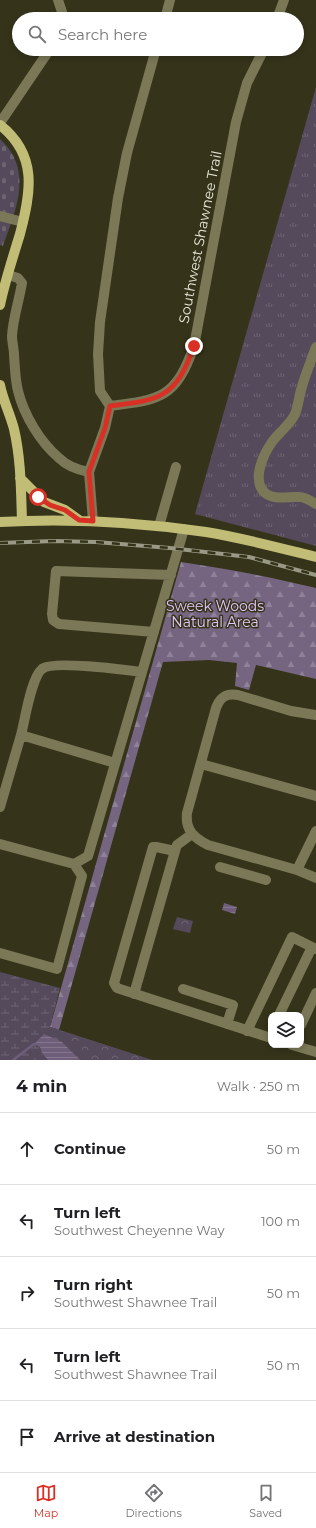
<!DOCTYPE html>
<meta charset="utf-8">
<style>
body{margin:0;font-family:Montserrat,sans-serif;background:#f6f6f6;color:#202124}
.controls{position:absolute;right:12px;bottom:12px;display:grid;overflow:hidden;border-radius:8px;box-shadow:0 2px 6px #0003}
.controls button{width:36px;height:36px;display:grid;place-items:center;padding:0;border:0;border-bottom:1px solid #e0e0e0;background:#fff;color:#202124;font:20px sans-serif}
.stop{position:absolute;width:12px;height:12px;margin:-9px;border:3px solid #d93025;border-radius:50%;background:#fff}
.stop.end{background:#d93025;border-color:#fff;box-shadow:0 1px 4px #0008}
.list{margin:0;padding:0;list-style:none}
h2{display:flex;justify-content:space-between;align-items:center;height:52px;margin:0;padding:0 16px;font-size:17px}
h2 small{font-size:13px;font-weight:400;color:#757577}
.list li{display:grid;grid-template-columns:26px 1fr auto;gap:12px;align-items:center;box-sizing:border-box;height:72px;padding:0 16px;border-top:1px solid #e0e0e0}
.list b{display:block;font-size:15px;white-space:nowrap}
.list p{margin:0;font-size:13px;white-space:nowrap;color:#757577}
.list em{font-size:13px;font-style:normal;color:#757577}
.icon{flex:none;width:22px;height:22px;fill:none;stroke:currentColor;stroke-width:2;stroke-linecap:round;stroke-linejoin:round}
.map{position:relative;flex:none;width:316px;height:1060px;overflow:hidden}
.search{position:absolute;background:#fff;box-shadow:0 2px 6px #0003;left:12px;right:12px;top:12px;height:44px;display:flex;align-items:center;gap:10px;box-sizing:border-box;padding:0 14px;border-radius:22px;color:#757577;font-size:15px}
.sheet{height:412px;background:#fff}
nav{display:flex;justify-content:space-around;align-items:center;box-sizing:border-box;height:56px;border-top:1px solid #e0e0e0;background:#fff;font-size:11px;color:#757577}
nav a{display:grid;justify-items:center;gap:2px}
nav .on{color:#d93025}
.map>svg:first-child{display:block}
</style>
<div class="map">
<svg width="316" height="1060" viewBox="0 0 316 1060">
<defs>
<pattern id="grass-tufts" width="24" height="20" patternUnits="userSpaceOnUse"><rect width="24" height="20" fill="#544a5b"/><path d="M3 7l-1-3M5 7V3M7 7l1-3M15 17l-1-3M17 17v-4M19 17l1-3" fill="none" stroke="#6d6472"/></pattern>
<pattern id="forest-firs" width="22" height="20" patternUnits="userSpaceOnUse"><rect width="22" height="20" fill="#756581"/><path d="M5 1l3.5 6h-7zM16 11l3.5 6h-7z" fill="#8f8298"/></pattern>
<pattern id="wetland-marsh" width="20" height="14" patternUnits="userSpaceOnUse"><rect width="20" height="14" fill="#544a5b"/><path d="M1 5h8M5 5V1M11 12h8M15 12V8" fill="none" stroke="#6d6472"/></pattern>
<pattern id="cemetery-stones" width="16" height="16" patternUnits="userSpaceOnUse"><rect width="16" height="16" fill="#544a5b"/><path d="M2 7V4a2 2 0 0 1 4 0v3zM10 15v-3a2 2 0 0 1 4 0v3z" fill="#6d6472"/></pattern>
<pattern id="park-crowns" width="20" height="18" patternUnits="userSpaceOnUse"><rect width="20" height="18" fill="#544a5b"/><path d="M2 6a3 3 0 1 1 6 0M12 15a3 3 0 1 1 6 0" fill="none" stroke="#6d6472"/></pattern>
<pattern id="water-rules" width="6" height="5" patternUnits="userSpaceOnUse"><rect width="6" height="5" fill="#6e5e7a"/><path d="M0 2.5h6" fill="none" stroke="#83758c"/></pattern>
</defs>
<rect width="100%" height="100%" fill="#35331a"/>
<!-- grass -->
<path fill="url(#grass-tufts)" d="M316,87V546L195,514Z"/>
<!-- forest -->
<path fill="url(#forest-firs)" d="M181,562C227,569 272,577 316,588V679L256,665L249,690L235,686L237,663L209,660L163,662L59,1030L50,1027Z"/>
<!-- wetland -->
<path fill="url(#wetland-marsh)" d="M0,972L60,988L50,1027L152,1060H0Z"/>
<!-- cemetery -->
<path fill="url(#cemetery-stones)" d="M0,139C34,170 16,210 3,246L0,245Z"/>
<!-- park -->
<path fill="url(#park-crowns)" d="M177,917L193,921L190,933L173,929Z
M50,1027L152,1060H40Z"/>
<!-- water -->
<path fill="url(#water-rules)" d="M224,903L237,907L235,914L222,910Z
M44,1034L62,1042L80,1060H48L42,1053L40,1047L34,1044Z"/>
<g fill="none" stroke-linecap="round" stroke-linejoin="round">
<!-- stream -->
<path stroke="#6e5e7a" stroke-width="2.5" d="M13,1060L34,1044H37"/>
<!-- minor -->
<path stroke="#7a7857" stroke-width="10" d="M58,0L62,12V19
M165,19L170,0
M277,19L284,0
M0,123L50,49
M0,216L23,222
M8,275L18,278L22,283C19,301 13,318 12,336C12,342 14,349 14,355C15,367 15,379 18,391C24,415 40,442 59,458C67,466 78,470 89,472
M316,347C311,361 305,375 301,390C299,397 298,407 295,414C290,425 279,432 272,442C263,455 252,479 264,492C273,501 289,496 299,497C305,497 311,501 316,504
M110,406C160,400 176,398 194,346L236,122L247,83L264,49
M93,521L89,472L105,428L110,406L100,391L98,354L100,322L118,198L127,153L156,49
M159,526L176,467
M154,632L59,624L53,620L52,614L56,571L171,575
M316,715L291,711L238,695C226,693 220,697 216,708L187,813C185,830 194,838 208,845L297,870L316,878
M21,735C25,720 31,678 42,669C52,660 126,670 142,672
M201,764L316,796
M0,807L21,735L115,763
M192,834L177,845L175,851L156,847H153L114,983L117,988L271,1038
M0,844L74,864L82,876L57,969L0,953
M74,864L88,856L184,529
M220,867L266,880
M297,870L316,831
M183,989L233,1005L227,1024
M134,994L175,851
M279,1015L312,947
M301,1025L316,993
M247,1031L292,937L316,949
M292,1045L316,1052"/>
<!-- major -->
<path stroke="#c2bd76" stroke-width="10" d="M0,125C38,155 31,192 20,234C13,257 5,281 0,305
M0,385C3,400 10,414 14,429C21,459 21,491 22,521
M20,478L44,502L65,510L79,520
M0,522C69,518 138,522 206,532C243,538 280,548 316,557"/>
<defs>
<path id="rail" d="M0,543L54,541L96,542L170,548L249,557L316,575"/>
</defs>
<!-- rail casing -->
<use href="#rail" stroke="#9a9985" stroke-width="4"/>
<!-- rail -->
<use href="#rail" stroke="#35331a" stroke-width="2.5" stroke-dasharray="8" stroke-linecap="butt"/>
</g>
<g fill="none" stroke-linecap="round" stroke-linejoin="round">
<!-- route -->
<path stroke="#d93025" stroke-width="5" d="M38,497L50,505L65,510L79,520L93,521L89,472L105,428L110,406C160,400 176,398 194,346"/>
</g>
<g text-anchor="middle" dominant-baseline="central" stroke-width="3" stroke-linejoin="round" paint-order="stroke">
<!-- street labels -->
<g font-size="14" fill="#e9e8d9" stroke="#35331a">
<text transform="translate(200 237) rotate(-79)">Southwest Shawnee Trail</text>
</g>
<!-- park labels -->
<g font-size="14" fill="#e5c7fc" stroke="#35331a">
<text x="215" y="606">Sweek Woods<tspan x="215" dy="16">Natural Area</tspan></text>
</g>
</g>
</svg>
<div class="controls">
<button><svg class="icon" aria-label="layers" viewBox="0 0 24 24"><path d="M12 4l9 5-9 5-9-5zM3 14l9 5 9-5"/></svg></button>
</div>
<div class="stop" style="left:38px;top:497px"></div>
<div class="stop end" style="left:194px;top:346px"></div>
<div class="search"><svg class="icon" aria-label="search" viewBox="0 0 24 24"><circle cx="10" cy="10" r="6"/><path d="M15 15l6 6"/></svg>Search here</div>
</div>
<section class="sheet">
<h2>4 min<small>Walk · 250 m</small></h2>
<ul class="list">
<li><svg class="icon" aria-label="ahead" viewBox="0 0 24 24"><path d="M12 20V5M6 11l6-6 6 6"/></svg><div><b>Continue</b></div><em>50 m</em></li>
<li><svg class="icon" aria-label="left" viewBox="0 0 24 24"><path d="M17 20v-9H6M10 6l-5 5 5 5"/></svg><div><b>Turn left</b><p>Southwest Cheyenne Way</p></div><em>100 m</em></li>
<li><svg class="icon" aria-label="right" viewBox="0 0 24 24"><path d="M7 20v-9h11M14 6l5 5-5 5"/></svg><div><b>Turn right</b><p>Southwest Shawnee Trail</p></div><em>50 m</em></li>
<li><svg class="icon" aria-label="left" viewBox="0 0 24 24"><path d="M17 20v-9H6M10 6l-5 5 5 5"/></svg><div><b>Turn left</b><p>Southwest Shawnee Trail</p></div><em>50 m</em></li>
<li><svg class="icon" aria-label="arrive" viewBox="0 0 24 24"><path d="M6 21V4h12l-3 4 3 4H6"/></svg><div><b>Arrive at destination</b></div></li>
</ul>
</section>
<nav>
<a class="on"><svg class="icon" aria-label="map" viewBox="0 0 24 24"><path d="M3 6l6-2 6 2 6-2v14l-6 2-6-2-6 2zM9 4v14M15 6v14"/></svg>Map</a>
<a><svg class="icon" aria-label="directions" viewBox="0 0 24 24"><path d="M12 3l9 9-9 9-9-9zM9 14v-3h6M13 9l2 2-2 2"/></svg>Directions</a>
<a><svg class="icon" aria-label="saved" viewBox="0 0 24 24"><path d="M7 4h10v16l-5-4-5 4z"/></svg>Saved</a>
</nav>
